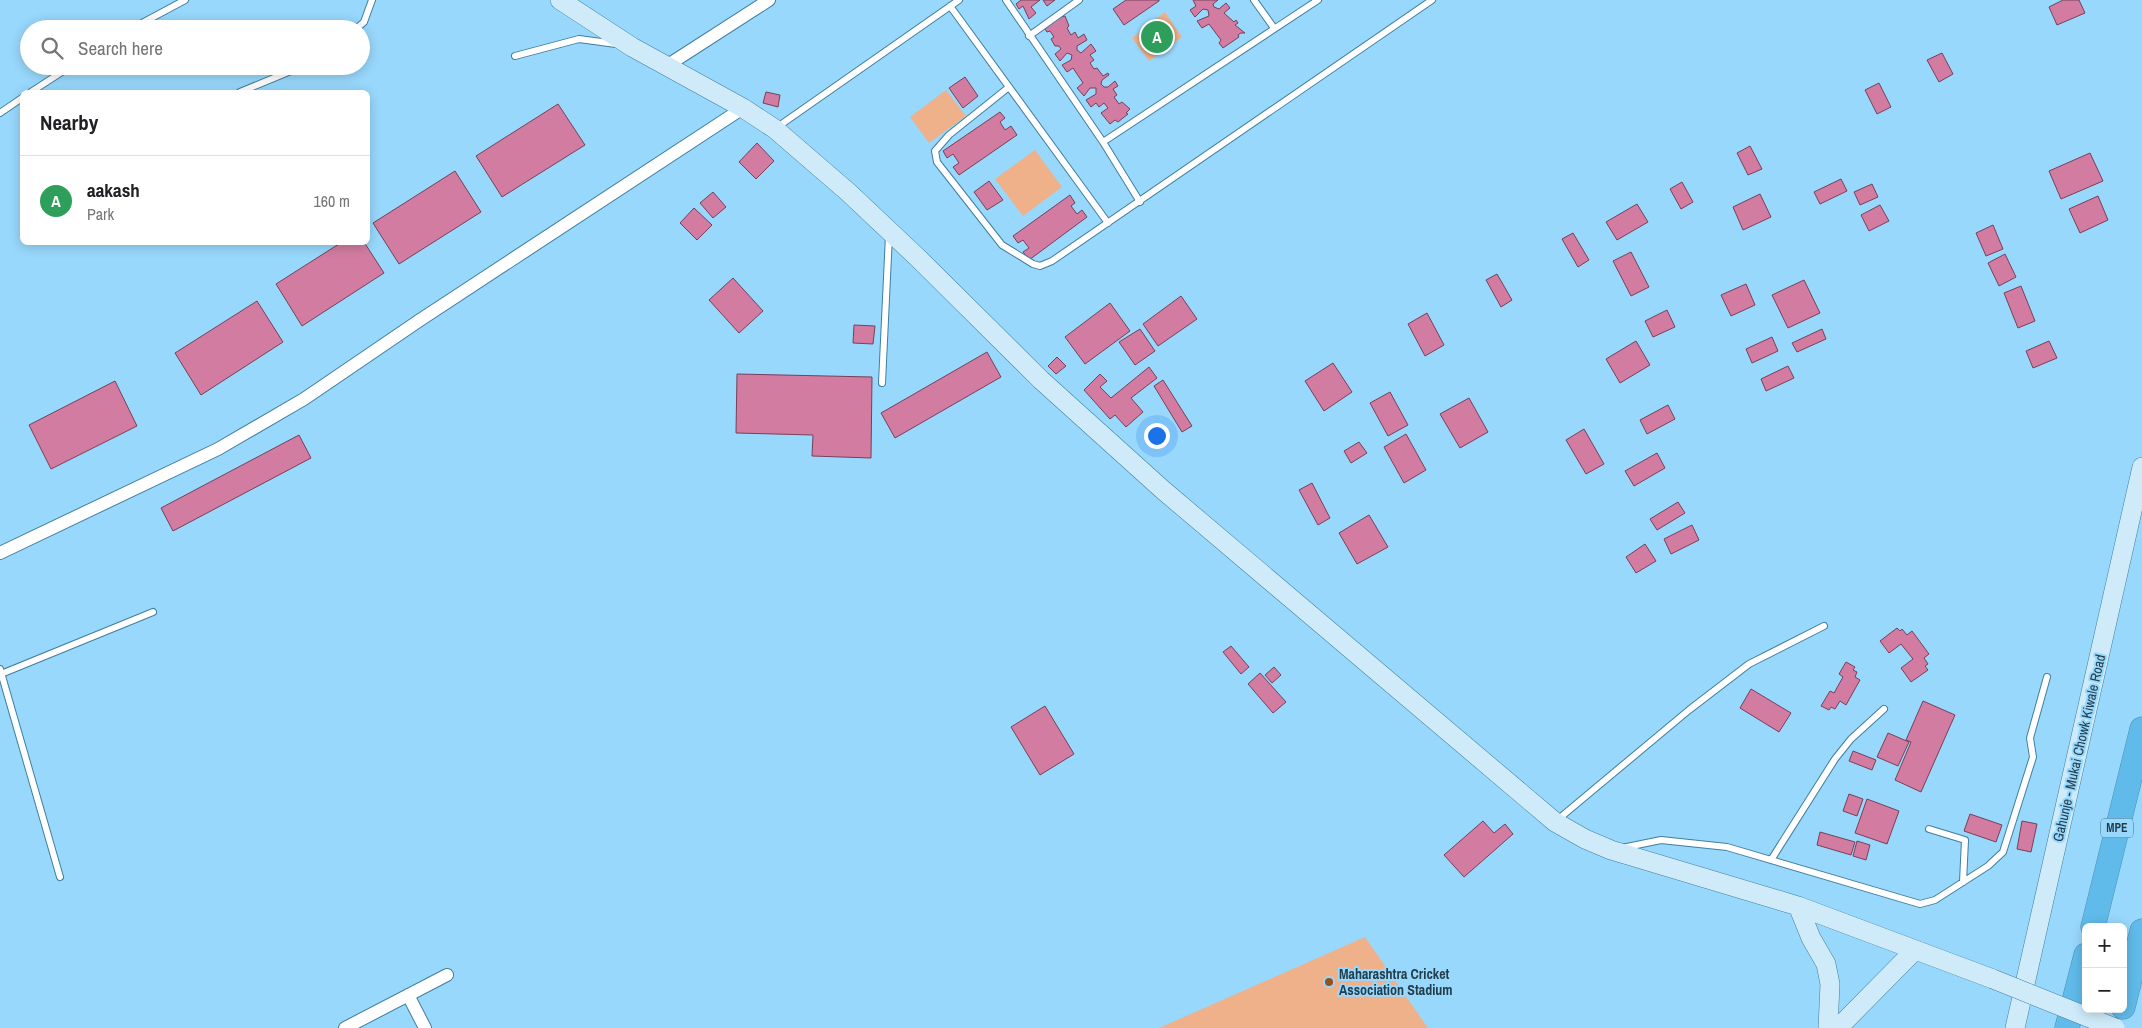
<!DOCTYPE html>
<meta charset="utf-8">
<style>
body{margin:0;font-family:"Archivo Narrow",sans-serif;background:#f6f6f6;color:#202124}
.controls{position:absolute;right:15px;bottom:15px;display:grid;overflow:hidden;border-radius:8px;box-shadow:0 2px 12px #0003}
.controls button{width:45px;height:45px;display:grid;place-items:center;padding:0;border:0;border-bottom:1px solid #e0e0e0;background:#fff;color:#202124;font:25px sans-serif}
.you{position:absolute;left:1156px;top:435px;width:18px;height:18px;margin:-12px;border:4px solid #fff;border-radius:50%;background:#1a73e8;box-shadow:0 0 0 8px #1a73e833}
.badge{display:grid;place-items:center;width:32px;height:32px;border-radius:50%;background:#d93025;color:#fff;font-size:16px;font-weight:700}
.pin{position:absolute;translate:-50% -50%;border:2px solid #fff;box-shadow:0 1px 5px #0006}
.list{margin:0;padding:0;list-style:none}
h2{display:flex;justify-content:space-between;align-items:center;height:65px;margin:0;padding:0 20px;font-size:21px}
h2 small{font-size:16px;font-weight:400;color:#757577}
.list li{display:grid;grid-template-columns:32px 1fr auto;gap:15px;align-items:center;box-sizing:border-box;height:90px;padding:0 20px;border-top:1px solid #e0e0e0}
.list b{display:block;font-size:19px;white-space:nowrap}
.list p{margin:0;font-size:16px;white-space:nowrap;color:#757577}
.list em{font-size:16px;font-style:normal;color:#757577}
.icon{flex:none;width:28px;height:28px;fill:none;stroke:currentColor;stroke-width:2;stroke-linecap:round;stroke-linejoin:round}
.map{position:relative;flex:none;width:2142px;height:1028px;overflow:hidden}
.search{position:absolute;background:#fff;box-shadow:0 2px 12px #0003;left:20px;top:20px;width:350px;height:55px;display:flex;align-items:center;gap:12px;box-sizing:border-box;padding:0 18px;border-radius:28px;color:#757577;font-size:19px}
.panel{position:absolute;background:#fff;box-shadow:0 2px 12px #0003;left:20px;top:90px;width:350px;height:155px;border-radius:8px}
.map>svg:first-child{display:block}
</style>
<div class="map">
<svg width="2142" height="1028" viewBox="0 0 2142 1028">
<rect width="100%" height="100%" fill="#98d8fc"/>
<!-- green -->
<path fill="#eeb18a" d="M1165,12L1182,37L1149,61L1132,38Z
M946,90L966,116L929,143L910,117Z
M1035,150L1062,187L1023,216L995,179Z
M1365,937L1428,1028H1159Z"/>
<!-- building -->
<path fill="#d17ca0" stroke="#774058" d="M1021,0H1040L1031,7L1036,13L1029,19L1023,6L1019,9L1016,4Z
M1043,0H1055L1047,6Z
M1126,0H1159V1L1124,25L1113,9Z
M1218,0L1213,4L1214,7L1219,9L1226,3L1230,8L1224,13L1234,22L1236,20L1238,23L1235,25L1245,33H1241L1238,35L1239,37L1223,48L1219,43L1221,40L1209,24L1202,28L1197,21L1209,16L1208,10L1203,9L1195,17L1190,10L1196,6L1193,0Z
M2063,0H2079L2085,13L2057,25L2049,7Z
M1065,16L1069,26L1067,28L1071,35L1075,32L1078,38L1084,34L1087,40L1077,46V50L1081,53L1091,44L1096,51L1090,55L1094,60L1090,63L1094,69L1097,68L1103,76L1108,73L1109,75L1102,80L1101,84L1104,87H1108L1115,81L1118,86L1113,89L1117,95L1114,97L1119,104L1122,102L1130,109L1126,113L1128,114L1118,122L1115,120L1110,124L1101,113L1108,108L1104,103L1099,107L1096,103L1091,107L1086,100L1096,94V88H1090L1084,96L1077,88L1083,83L1073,68L1067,72L1062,65L1071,60L1072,55L1067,53L1060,61L1055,54L1061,49L1059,46H1055L1051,39L1054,37L1050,31L1047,32L1045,29L1057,18Z
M1942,53L1953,74L1939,82L1927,60Z
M965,77L978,96L963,108L949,88Z
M1879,83L1891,107L1877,114L1865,90Z
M766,92L780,95L778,107L763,103Z
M558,104L585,145L502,197L476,156Z
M1000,112L1005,118L1000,122L1005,130L1011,126L1017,135L959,175L953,167L959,163L953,154L947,158L943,151Z
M757,143L774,161L756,179L739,162Z
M1750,146L1762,169L1748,175L1737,153Z
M2090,153L2103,181L2061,199L2049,171Z
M455,171L481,212L399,264L373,223Z
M1841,179L1847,191L1820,204L1814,192Z
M989,181L1003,200L987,210L974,192Z
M1682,182L1693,202L1681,209L1670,189Z
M1872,184L1878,197L1860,205L1854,192Z
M713,192L726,207L713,218L700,203Z
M1760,194L1771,217L1743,230L1733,207Z
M1070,195L1075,203L1071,206L1077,214L1082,210L1087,217L1029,260L1023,252L1029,248L1023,240L1018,243L1013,236Z
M2098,196L2108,220L2080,233L2069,209Z
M1637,204L1648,222L1617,240L1606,222Z
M1880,205L1889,221L1869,231L1861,215Z
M694,208L712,225L697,240L680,223Z
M1993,225L2003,249L1986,256L1976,233Z
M1573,233L1589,260L1578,267L1562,239Z
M342,242H364L384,273L302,326L276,284Z
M1631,252L1649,287L1631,296L1613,261Z
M2005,254L2016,277L1999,286L1988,263Z
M1497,274L1512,300L1501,307L1486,280Z
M733,278L763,311L739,333L709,300Z
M1804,280L1820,313L1788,328L1772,295Z
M1746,284L1755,305L1731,316L1721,295Z
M2021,286L2035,321L2018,328L2004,293Z
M1181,296L1197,319L1158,346L1143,324Z
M257,301L283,342L201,395L175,353Z
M1110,303L1130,331L1085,364L1065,337Z
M1667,310L1675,327L1653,337L1645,321Z
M1427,313L1444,345L1425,356L1408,324Z
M854,325L875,326L873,344L853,343Z
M1140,329L1155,351L1135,365L1119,342Z
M1822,329L1826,339L1797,352L1792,343Z
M1772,337L1778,351L1752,363L1746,349Z
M1636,341L1650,365L1620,383L1606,359Z
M2049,341L2057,358L2033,368L2026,351Z
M987,352L1001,377L895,438L881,413Z
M1057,357L1066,366L1056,374L1048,366Z
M1333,363L1352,392L1324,411L1305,381Z
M1788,366L1794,378L1766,391L1761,379Z
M1149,367L1157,378L1131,398L1143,412L1126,427L1115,415L1110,419L1084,390L1100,374L1107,381L1100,387L1111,398Z
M737,374L872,377L871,458L812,456L813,435L736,433Z
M1163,380L1192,426L1182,432L1154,386Z
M115,381L137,426L51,469L29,425Z
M1390,392L1408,425L1388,436L1370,403Z
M1469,398L1488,432L1460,448L1440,414Z
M1668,405L1675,419L1647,434L1640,420Z
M1584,429L1604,464L1586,474L1566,440Z
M1406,434L1426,470L1404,483L1384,447Z
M299,435L311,458L173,531L161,508Z
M1359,442L1367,453L1351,463L1344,451Z
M1657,453L1665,468L1634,486L1625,471Z
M1312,483L1330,518L1318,525L1299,490Z
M1678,502L1685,513L1657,530L1650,519Z
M1369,515L1388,547L1357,564L1339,533Z
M1692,525L1699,540L1671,554L1664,539Z
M1645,544L1656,561L1636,573L1626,557Z
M1897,628L1900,631L1902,629L1907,635L1912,631L1929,654L1924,658L1928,664L1925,666L1928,670L1911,682L1901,668L1913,659L1901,644L1889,653L1880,641Z
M1231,646L1249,667L1241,674L1223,652Z
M1846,662L1855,667L1853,670L1857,672L1855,677L1860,680L1846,705L1840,701L1835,709L1831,707L1829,710L1821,706L1830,691L1834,693L1843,677L1839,674Z
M1274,667L1281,675L1272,683L1265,675Z
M1260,673L1286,702L1273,713L1248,684Z
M1751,689L1791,713L1779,732L1740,708Z
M1923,701L1955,715L1921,792L1895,780L1911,742L1906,740Z
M1045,706L1074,754L1040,775L1011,727Z
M1888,733L1909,742L1898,766L1877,757Z
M1853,751L1876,760L1872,770L1849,761Z
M1849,794L1863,799L1857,816L1843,811Z
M1867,799L1899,811L1887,844L1855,833Z
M1970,814L2002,825L1996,842L1964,831Z
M1483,821L1494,833L1505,824L1513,834L1464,877L1444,855Z
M2022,821L2037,824L2031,852L2017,849Z
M1820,832L1855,842L1851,855L1817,845Z
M1857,841L1870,845L1866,860L1853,856Z"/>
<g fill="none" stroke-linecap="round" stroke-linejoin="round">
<defs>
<path id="lane" d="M1006,0L1103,142L1140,202
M1254,0L1274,28
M950,6L1108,223
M131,29L185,0
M356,29L364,22L372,0
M1029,36L1079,0
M515,56L579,39L616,44
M1009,87L949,135L935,151L937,162L1002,245L1033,264L1040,266L1052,261L1432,0
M31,92L71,66
M240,92L303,66
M0,113L22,98
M776,128L959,0
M1103,142L1318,0
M882,383L889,235
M0,669L60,877
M1,674L153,612
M1556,821L1689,710L1749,664L1824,626
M1929,829L1965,840L1963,882
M1622,848L1661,840L1727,847L1920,904L1935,900L1988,866L2003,852L2033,757L2030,738L2047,677
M1771,860L1835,759L1851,739L1884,709"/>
<path id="street" d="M668,65L769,0
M0,553L218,449L304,399L420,320L743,108
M408,995L425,1028
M345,1028L447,975"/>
<path id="secondary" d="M560,0L632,47L743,108L775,129L848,192L918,258L1041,380L1163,490L1555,822L1585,839L1611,850L1798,906L1993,979
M1798,906L1811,938L1826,964L1830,984L1828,1028
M1838,1028L1914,951
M2015,1028L2142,467"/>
<path id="highway" d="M2093,927L2142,729
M2123,1007L2142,931
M2067,1028L2086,955"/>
</defs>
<!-- lane casing -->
<use href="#lane" stroke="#407e9e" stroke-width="8"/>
<!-- street casing -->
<use href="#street" stroke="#407e9e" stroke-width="14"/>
<!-- secondary casing -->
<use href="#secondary" stroke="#407e9e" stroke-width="20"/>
<!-- highway casing -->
<use href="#highway" stroke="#4b8fb2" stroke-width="25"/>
<!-- lane -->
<use href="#lane" stroke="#fff" stroke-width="6"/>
<!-- street -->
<use href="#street" stroke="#fff" stroke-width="12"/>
<!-- secondary -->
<use href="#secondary" stroke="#cfebf9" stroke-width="19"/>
<!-- highway -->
<use href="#highway" stroke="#60bbea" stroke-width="24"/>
<defs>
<path id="secondary-bridge" d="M1993,979L2115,1028"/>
</defs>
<!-- secondary-bridge casing -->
<use href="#secondary-bridge" stroke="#407e9e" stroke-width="20" stroke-linecap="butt"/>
<!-- secondary-bridge -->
<use href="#secondary-bridge" stroke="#cfebf9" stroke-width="19"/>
</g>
<!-- markers -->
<circle fill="#955221" stroke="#98d8fc" stroke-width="2" cx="1329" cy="982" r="5"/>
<g text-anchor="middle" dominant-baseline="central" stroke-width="4" stroke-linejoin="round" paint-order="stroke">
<!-- shield labels -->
<rect fill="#98d8fc" stroke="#466c80" stroke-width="1" x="2101" y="818.5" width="32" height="19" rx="4"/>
<g font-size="12" font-weight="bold" fill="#233d4b">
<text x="2117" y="828">MPE</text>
</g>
<!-- street labels -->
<g font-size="14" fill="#233d4b" stroke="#98d8fc">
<text transform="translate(2079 748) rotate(-77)">Gahunje - Mukai Chowk Kiwale Road</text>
</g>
<!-- poi labels -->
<g font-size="14" font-weight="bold" fill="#233d4b" stroke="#98d8fc" text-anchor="start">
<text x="1339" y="974">Maharashtra Cricket<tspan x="1339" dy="16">Association Stadium</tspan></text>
</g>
</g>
</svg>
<div class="controls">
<button>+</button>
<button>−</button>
</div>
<div class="you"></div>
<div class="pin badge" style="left:1157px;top:37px;background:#2e9e5b">A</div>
<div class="search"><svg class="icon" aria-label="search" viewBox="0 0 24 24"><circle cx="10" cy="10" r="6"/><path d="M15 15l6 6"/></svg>Search here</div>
<section class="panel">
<h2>Nearby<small></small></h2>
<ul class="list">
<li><span class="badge" style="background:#2e9e5b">A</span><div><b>aakash</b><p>Park</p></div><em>160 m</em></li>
</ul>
</section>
</div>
